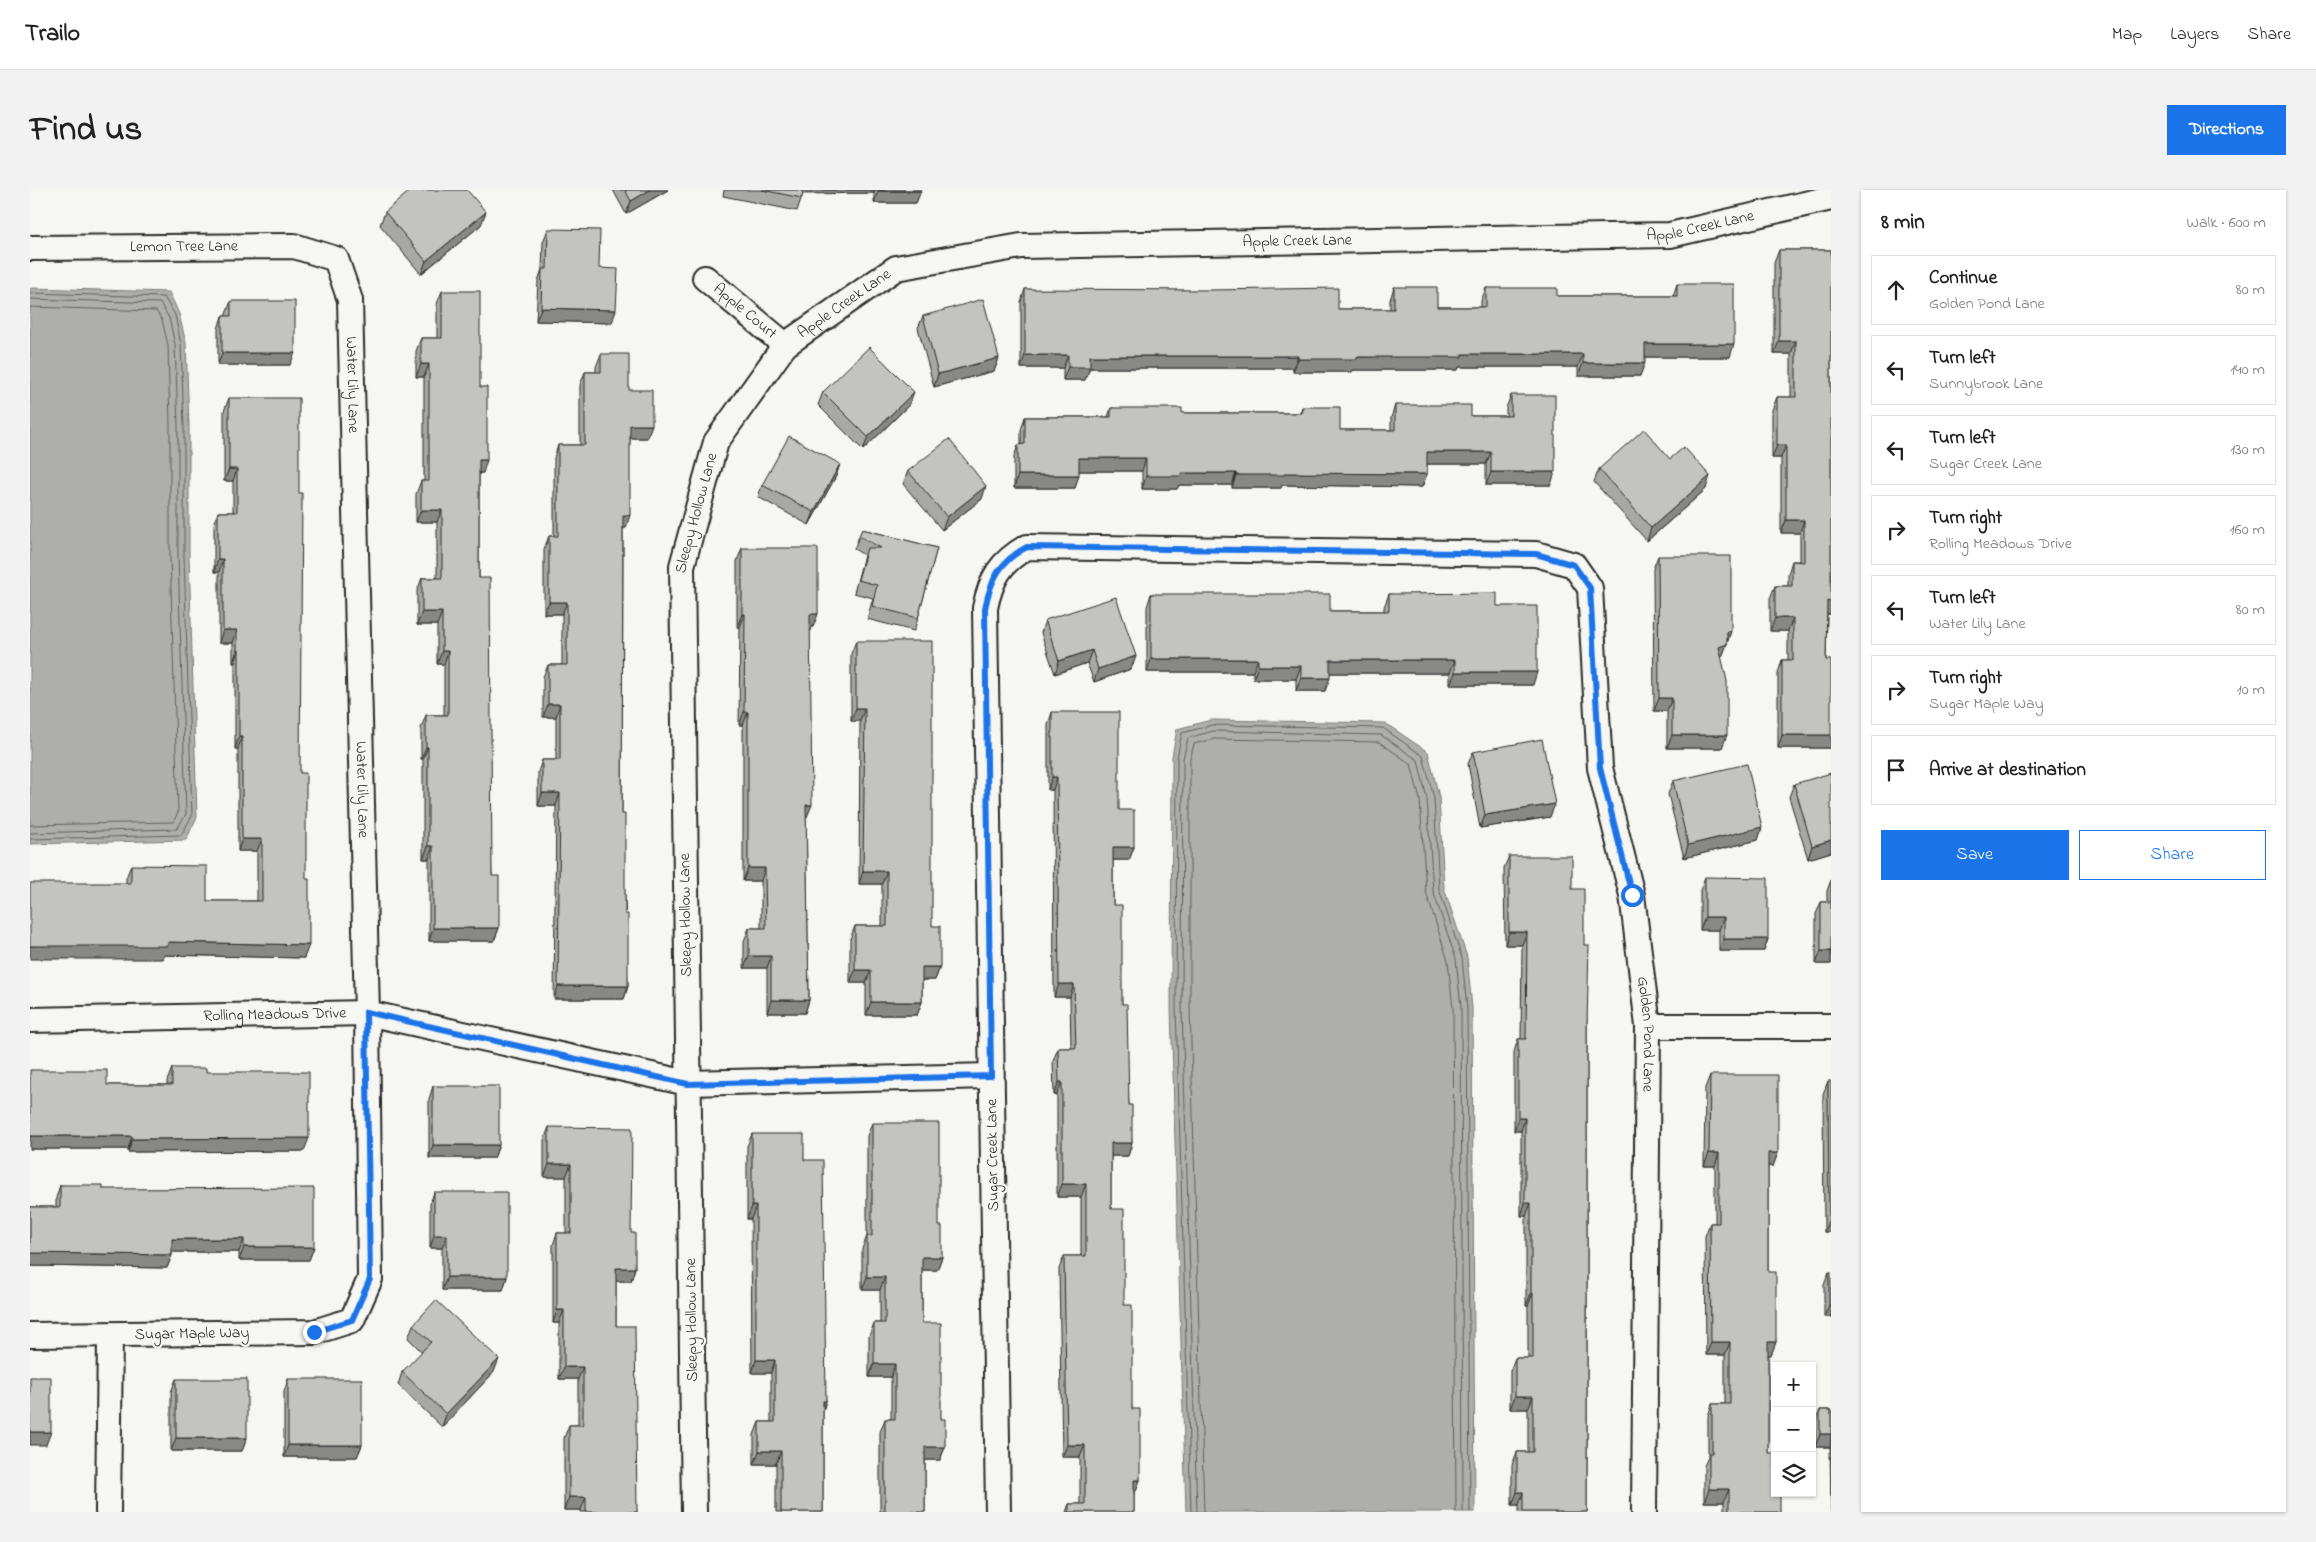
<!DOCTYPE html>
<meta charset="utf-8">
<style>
body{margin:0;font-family:"Indie Flower",sans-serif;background:#f2f2f2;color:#222}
.controls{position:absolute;right:15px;bottom:15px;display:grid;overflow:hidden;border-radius:0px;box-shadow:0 1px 4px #0004}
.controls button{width:45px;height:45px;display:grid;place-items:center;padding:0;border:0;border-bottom:1px solid #e0e0e0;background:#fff;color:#222;font:25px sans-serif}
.stop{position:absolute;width:15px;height:15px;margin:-11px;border:4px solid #1a73e8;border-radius:50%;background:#fff}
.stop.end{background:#1a73e8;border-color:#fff;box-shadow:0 1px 5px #0008}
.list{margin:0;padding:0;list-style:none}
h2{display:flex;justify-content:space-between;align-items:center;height:65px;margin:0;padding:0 20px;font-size:21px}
h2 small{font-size:16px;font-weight:400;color:#767676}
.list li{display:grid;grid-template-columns:32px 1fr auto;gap:15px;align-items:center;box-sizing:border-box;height:70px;margin:0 10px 10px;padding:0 10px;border:1px solid #e0e0e0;border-radius:0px}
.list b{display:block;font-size:19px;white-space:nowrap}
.list p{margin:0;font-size:16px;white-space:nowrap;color:#767676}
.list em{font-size:16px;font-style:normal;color:#767676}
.actions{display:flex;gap:10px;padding:15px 20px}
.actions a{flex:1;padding:11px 0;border:1px solid #1a73e8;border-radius:0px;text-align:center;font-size:18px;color:#1a73e8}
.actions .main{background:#1a73e8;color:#fff}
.icon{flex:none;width:28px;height:28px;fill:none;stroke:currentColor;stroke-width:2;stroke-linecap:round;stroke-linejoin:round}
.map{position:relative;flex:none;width:1801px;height:1322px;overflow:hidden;border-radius:0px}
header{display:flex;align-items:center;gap:30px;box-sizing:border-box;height:70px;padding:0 25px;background:#fff;border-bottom:1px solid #e0e0e0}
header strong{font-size:24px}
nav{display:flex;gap:28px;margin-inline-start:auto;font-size:18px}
.intro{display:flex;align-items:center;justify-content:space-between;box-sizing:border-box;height:120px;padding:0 30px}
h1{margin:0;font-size:35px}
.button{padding:12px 22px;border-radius:0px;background:#1a73e8;color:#fff;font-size:18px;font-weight:700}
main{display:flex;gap:30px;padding:0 30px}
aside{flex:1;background:#fff;border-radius:0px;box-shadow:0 1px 4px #0004}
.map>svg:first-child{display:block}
</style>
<header>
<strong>Trailo</strong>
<nav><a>Map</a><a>Layers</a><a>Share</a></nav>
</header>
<div class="intro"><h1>Find us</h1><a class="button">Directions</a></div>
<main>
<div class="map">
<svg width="1801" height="1322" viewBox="0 0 1801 1322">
<rect width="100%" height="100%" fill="#f6f6f2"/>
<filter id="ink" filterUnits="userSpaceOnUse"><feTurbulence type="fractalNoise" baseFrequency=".02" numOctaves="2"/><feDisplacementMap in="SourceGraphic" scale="10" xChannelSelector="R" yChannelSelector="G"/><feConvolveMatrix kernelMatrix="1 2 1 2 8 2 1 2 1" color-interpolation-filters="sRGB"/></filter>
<g filter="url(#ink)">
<!-- water -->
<path fill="#aeaeab" stroke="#7a7a78" d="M2,98L139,102L149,124L156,153L159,235V366L167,627L156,650L0,654V99Z
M1181,530L1355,533L1398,562L1409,607L1414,698L1437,767L1442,818L1445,1322H1156L1141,817L1142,567L1147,539Z"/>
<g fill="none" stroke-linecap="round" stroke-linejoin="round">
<!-- shore -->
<path stroke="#5f5f5e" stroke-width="1" d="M0,103L134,107L145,125L151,154L154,235V366L162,626L151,645L0,649
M0,109L130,113L139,128L145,154L148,235V366L156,624L147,639L0,643
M0,117L126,121L132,130L138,155L140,236V366L148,623L143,632L0,635
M1161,1322L1146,817L1147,568L1152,543L1182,535L1353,538L1393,566L1404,608L1409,699L1432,768L1437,818L1440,1322
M1167,1322L1152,817L1153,569L1158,548L1183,541L1351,545L1388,570L1397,609L1403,701L1426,769L1431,818L1433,1322
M1174,1322L1160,817V569L1164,554L1184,549L1349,552L1381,574L1390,610L1396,702L1418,771L1423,819L1426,1322"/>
<defs>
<g id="minor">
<path id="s1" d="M0,58L264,56L306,69L320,110L337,823L340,1089L322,1130L284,1142L0,1145"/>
<path id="s2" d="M675,88L755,155"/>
<path id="s3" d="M0,830L337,823L658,893L961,886"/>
<path d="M1618,836H1801"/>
<path d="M78,1322L80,1145"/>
<path id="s4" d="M664,1322L652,376L686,252L755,155L866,78L991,56L1640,45L1801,8"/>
<path id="s5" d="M968,1322L955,418C961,389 970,372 997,357L1506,364L1544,375L1560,398L1570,578L1602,705L1618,836L1614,1322"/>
</g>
</defs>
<!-- minor casing -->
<use href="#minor" stroke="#2b2b2b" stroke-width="28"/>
<!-- minor -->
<use href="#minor" stroke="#f6f6f2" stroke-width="24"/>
</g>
<!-- wall -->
<path fill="#a8a8a5" stroke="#2b2b2b" d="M583,0H638L596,24Z
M694,0H891L886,13H844V3H773L767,21L693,6Z
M355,22L451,35L391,84L350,35Z
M518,39L569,78L582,133L506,131L508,91L512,79L513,52Z
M1749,60H1801V424H1797L1796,470L1801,558H1748V483L1752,470H1758V441H1740V408L1745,396H1758V384L1762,371H1770V343H1751V268H1742V220L1747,207H1761V164H1744V73Z
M1647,94L1700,167H1615L1610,186H1548V177H1429L1428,180H1323L1322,182H1263V178H1060L1055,190H1033V178H991V112L995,99L1308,119H1360V110L1364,97L1407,117H1451V111L1456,98L1527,106H1643Z
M412,101L450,197L453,283H449V388L462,686L469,738L464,751H399V669H393V569H391V538L396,525H414V474H407V435H387V401L392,388H407V332H386V304L391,291H394V187H386V161L391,148H407V114Z
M201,111L260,175H188V139L192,126H196V124Z
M893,126L969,168L964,181L904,197L888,138Z
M571,164L599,200L617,248H600L596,338H593L592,624L598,796L594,809H524L526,616H508V582L512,570H526V527H513V487L518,475H532V424H514V359L519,346H524V268L528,255H550V195L555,182H566V177Z
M793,202L879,215L833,260L788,215Z
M1481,205L1521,295H1456V274H1397V284L1392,297L1252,295L1251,298H1202V295H1149L1147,299H1112V281H1049L1045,298H984V267L988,255L991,254V240L995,227H1078L1081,218L1152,223H1270L1272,217L1310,240H1361V228L1365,215L1441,226H1476V218Z
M199,208L270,583L274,768L134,765L133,769L96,693V688L101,675L177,711H227V661H208V559H205V473H203V453H189V382H184V335L188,322H203V291H194V221Z
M1640,269L1676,299L1617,351L1564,292L1569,279Z
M810,274L806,286L779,335L728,307L732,295Z
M878,281L952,309L912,340L873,294Z
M832,339L907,358L888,428L884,441L837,429L843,408L824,403L834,365L824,359Z
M712,358L783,437H780L777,627H776L779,810L775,823H737V778H714V751L719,738H731V691H713V535H709L710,437H707V371Z
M1628,366L1701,441L1692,467H1691L1692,558H1637V521H1624L1623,379Z
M1121,404L1300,421H1354V417L1359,404L1467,416L1503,495H1420V483H1300L1295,501H1266V489H1223V482H1117V417Z
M1015,430L1106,466L1101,479L1064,492L1057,473L1025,484L1011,443Z
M826,451L902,736L910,777L905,790H892V812L887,825H836V793H820V749L825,736H852V694H829L830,531H821V464Z
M1022,522L1089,620L1104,657L1099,670H1083V715L1092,814L1099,915L1102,953L1098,966H1081V1019L1094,1115L1102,1219L1110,1290L1105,1303H1104V1322H1036L1039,1314H1050V1267H1032L1029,1079L1034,1066H1051V1007H1027V905H1024L1023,871L1028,858H1041L1040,807H1024L1023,600H1018V535Z
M1443,562L1520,627L1450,638L1438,574Z
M1643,591L1732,637L1728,650L1654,668L1638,604Z
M1764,594L1801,662L1778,669L1759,607Z
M1479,666L1542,699L1554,755L1557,833V1322H1489V1315H1482V1275L1487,1262H1498V1219H1480V1181L1485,1168H1498V1116H1496V1026H1491V941H1484V862L1488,849H1491L1492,755H1475L1474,678Z
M1675,687L1738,749L1734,761H1689V740H1670V700Z
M1801,690V774H1786V724L1791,712H1797V701Z
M142,878L176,882L274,961L98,962V959H0L77,895H137V891Z
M1680,885L1748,963L1743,976H1738V1082L1746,1152L1741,1165H1738V1263L1750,1322H1694V1312H1674V1276L1678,1267V1226L1682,1214H1695V1165H1676L1675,1046L1680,1033H1685V976H1674L1675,898Z
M1798,891L1801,1042H1794L1793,904Z
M403,896L469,955L464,968H399V909Z
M842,933L909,1036L912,1067L907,1080H892V1133L911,1229L915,1257L910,1270H895V1322H850V1242L855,1229H861V1187H839V1146L844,1133H850V1100H832V1059L837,1046V946Z
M519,937L601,1043L605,1078L601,1091H586V1136L607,1322H551V1320H534V1248L539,1235H548V1189H529V1133H523V1055L527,1043H536V987H514V950Z
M722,944L774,970L796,1211L793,1220V1322H746V1274H724V1245L729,1232H741V1183H722L721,1029H717V956Z
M30,995L73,999L284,1057L279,1070H209V1062H142V1065L137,1078L0,1076V1017H26V1008Z
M404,1002L477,1087L473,1100H412V1058H400V1014Z
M1799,1082L1801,1127H1794V1095Z
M383,1135L464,1182L412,1237L368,1195L372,1182L392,1162L378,1148Z
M146,1189L217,1248L212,1261H141V1202Z
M258,1189L332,1255L327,1267H254V1202Z
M1790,1220H1801V1322L1800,1257H1785V1233Z"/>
<!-- shaded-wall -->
<path fill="#888886" stroke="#2b2b2b" d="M620,0H638L596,24L601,11Z
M772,0H845L844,3L771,4Z
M848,1H891L886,13H844Z
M456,22L451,35L391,84L396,71Z
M511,118L586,120L582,133L506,131Z
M1749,151H1766L1761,164H1744Z
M1615,154H1704L1700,167H1610Z
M192,163H265L260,175H188Z
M1432,164H1553L1548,177H1429L1428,180H1323L1322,182H1263L1268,169Z
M995,165H1038L1033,178H991Z
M1060,166H1268L1263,178H1060L1055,190H1033L1038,177Z
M969,168L964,181L904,197L908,184Z
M1553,173H1615L1610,186H1548Z
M391,174H399L394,187H386Z
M884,202L879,215L833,260L838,247Z
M600,235H622L617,248H596Z
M1747,255H1756L1751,268H1742Z
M1397,262H1461L1456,274H1392Z
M1049,268H1116L1112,281H1045Z
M449,270H457L453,283H444Z
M810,274L806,286L779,335L784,322Z
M199,279H207L203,291H194Z
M1461,282H1525L1521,295H1456Z
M1152,283H1206L1202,295H1149L1147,299H1112L1116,286Z
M1255,283L1397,284L1392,297L1252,295L1251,298H1202L1206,285Z
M988,285H1049L1045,298H984Z
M1680,286L1676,299L1617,351L1621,338Z
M956,296L952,309L912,340L917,327Z
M391,320H412L407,332H386Z
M593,325H600L596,338H588Z
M1756,330H1774L1770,343H1751Z
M188,369H193L189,382H184Z
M1797,411H1801V424H1792Z
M519,412H537L532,424H514Z
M392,422H412L407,435H387Z
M712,424H715L710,437H707Z
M780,424H788L783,437H775Z
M1745,428H1763L1758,441H1740Z
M193,440H207L203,453H189Z
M1697,441H1701L1697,454Z
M1697,454L1692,467L1684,469L1689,457Z
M207,460H209L205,473H203Z
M1062,460L1057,473L1025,484L1029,471Z
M412,461H418L414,474H407Z
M1106,466L1101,479L1064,492L1068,479Z
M1121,469H1228L1223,482H1117Z
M1300,470H1425L1420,483H1295Z
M1228,476H1271L1266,489H1223Z
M1425,482H1507L1503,495H1420Z
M1271,488H1300L1295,501H1266Z
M1629,508H1642L1637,521H1624Z
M518,514H530L526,527H513Z
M826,518H835L830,531H821Z
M714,522H718L713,535H709Z
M1642,545H1697L1692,558H1637Z
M1752,545H1801V558H1748Z
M209,546H212L208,559H205Z
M396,557H398L393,569H391Z
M1022,587H1027L1023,600H1018Z
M512,603H530L526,616H508Z
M1525,614L1520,627L1450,638L1455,625Z
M776,615H782L777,627H771Z
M1732,637L1728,650L1654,668L1658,655Z
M212,649H232L227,661H208Z
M1801,650V662L1778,669L1782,656Z
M398,656H403L399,669H393Z
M1083,657H1104L1099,670H1078Z
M718,678H735L731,691H713Z
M833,681H857L852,694H829Z
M1675,727H1694L1689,740H1670Z
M403,738H469L464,751H399Z
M1479,742H1497L1492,755H1475Z
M1694,749H1738L1734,761H1689Z
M138,752L279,755L274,768L134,765L133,769H0V756Z
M1791,761H1801V774H1786Z
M719,766H741L737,778H714Z
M892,777H910L905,790H887Z
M825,780H841L836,793H820Z
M1029,794H1044L1040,807H1024Z
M528,796H598L594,809H524Z
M741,810H779L775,823H737Z
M841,812H892L887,825H836Z
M1029,892H1032L1027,905H1024Z
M1488,928H1495L1491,941H1484Z
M0,946H102L98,959H0Z
M279,948L274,961L98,962L102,949Z
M1081,953H1102L1098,966H1077Z
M403,955H469L464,968H399Z
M1679,963H1689L1685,976H1674Z
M1738,963H1748L1743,976H1734Z
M519,974H541L536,987H514Z
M1032,994H1056L1051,1007H1027Z
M1495,1013H1501L1496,1026H1491Z
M722,1016H726L721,1029H717Z
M1799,1029H1801V1042H1794Z
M404,1045H417L412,1058H400Z
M142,1049H214L209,1062H137Z
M214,1057H284L279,1070H209Z
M0,1063L142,1065L137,1078L0,1076Z
M892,1067H912L907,1080H887Z
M586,1078H605L601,1091H582Z
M417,1087H477L473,1100H412Z
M837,1087H855L850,1100H832Z
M1501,1103H1503L1498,1116H1496Z
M1799,1115H1801V1127H1794Z
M527,1120H534L529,1133H523Z
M1681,1152H1700L1695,1165H1676Z
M1738,1152H1746L1741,1165H1734Z
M469,1169L464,1182L412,1237L416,1224Z
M726,1170H745L741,1183H722Z
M844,1174H865L861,1187H839Z
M534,1177H553L548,1189H529Z
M1485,1206H1503L1498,1219H1480Z
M793,1211H796L792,1224Z
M0,1242H21L16,1255H0Z
M1790,1244H1801L1800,1257H1785Z
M146,1248H217L212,1261H141Z
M258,1255H332L327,1267H254Z
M1037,1255H1055L1050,1267H1032Z
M895,1257H915L910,1270H890Z
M729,1261H751L746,1274H724Z
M1104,1290H1110L1105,1303H1099Z
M1679,1299H1699L1694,1312H1674Z
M1487,1302H1493L1489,1315H1482Z
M539,1307H556L551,1320H534Z"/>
<!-- building -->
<path fill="#c3c3c0" stroke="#2b2b2b" d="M381,0H437L456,22L396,71L355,22Z
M595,0H620L601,11Z
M732,0H773L772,8Z
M848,0H891V1H848Z
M518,39L570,40L569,78L588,79L586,120L511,118L512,79H517Z
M1749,60H1801V411H1797L1796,470H1801V545H1752V470H1763V428H1745V396H1762V371L1774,372V330H1756V255H1747V207H1766V151H1749Z
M1647,94H1704V154H1615V173H1553V164H1432V167H1327V169H1268V166H1060V177H1038V165H995V99L1180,100L1308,98V119H1364V97H1407V117H1456V98H1527V106H1647Z
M412,101H450V197H457V270H449V388H460L462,686H469V738H403V656H398V557H396V525H418V461H412V422H392V388H412V320H391V291H399V174H391V148H412Z
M953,109L969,168L908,184L893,126Z
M201,111H265V163H192V126H201Z
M839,157L884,202L838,247L793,202Z
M571,164H599V200H622V235H600V325H593L592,624H595V724H598V796H528L530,603H512V570H530V514H518V475H537V412H519V346H528V255H555V182H571Z
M1481,205H1525V282H1461V262H1397V284L1255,283V285H1206V283H1152V286H1116V268H1049V285H988V255L995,254V227H1081V218H1152V223H1272V217H1310V240H1365V215H1441V226H1481Z
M199,208H269V303H272L270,583H276V689H279V755L138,752V756H0V693H101V675L177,676V711H232V649H212V546H209V460H207V440H193V369H188V322H207V279H199Z
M1614,239L1640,269L1654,257L1680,286L1621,338L1569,279Z
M759,246L810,274L784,322L732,295Z
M919,249L956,296L917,327L878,281Z
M832,339L907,358L888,428L842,416L847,395L828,390L837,358H851L829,346Z
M712,358H788V424H780L782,615H776L779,810H741V766H719V738H736L735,678H718V522H714L715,424H712Z
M1628,366H1701V441H1697V454L1689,457L1697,491V545H1642V508H1629Z
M1467,403V416H1507V482H1425V470H1300V488H1271V476H1228V469H1121V404H1300V421H1359V404Z
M1086,407L1106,466L1068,479L1062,460L1029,471L1015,430Z
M826,451H902V736H910V777H892V812H841V780H825V736H857V681H833L835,518H826Z
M1022,522H1089V620H1104V657H1083V715H1092V814H1097L1099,915H1102V953H1081V1019H1094V1115H1102V1219H1110V1290H1104V1322H1039V1314H1055V1255H1037L1034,1066H1056V994H1032V892H1029L1028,858H1046L1044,794H1029L1027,587H1022Z
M1512,549L1525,614L1455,625L1443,562Z
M1717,574L1732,637L1658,655L1643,591Z
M1801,583V650L1782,656L1764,594Z
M1479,666H1542V699H1554V755H1559L1557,833V1322H1493V1302H1487V1262H1503V1206H1485V1168H1503V1103H1501V1013H1495V928H1488V849H1496L1497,742H1479Z
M1675,687L1738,688V749H1694V727H1675Z
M1791,712H1801V761H1791Z
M142,878H176V882H279V948L102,949V946H0V880H77V895H142Z
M1680,885H1748V963H1738V1082H1746V1152H1738V1263H1745V1303H1750V1322H1699V1299H1679V1263H1682V1214H1700V1152H1681L1680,1033H1689V963H1679Z
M1798,891H1801V1029H1799Z
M403,896H469V955H403Z
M842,933H909V1036H912V1067H892V1133H911V1229H915V1257H895V1322H855V1229H865V1174H844V1133H855V1087H837V1046H842Z
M519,937L602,938L601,1043H605V1078H586V1136H605L607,1322H556V1307H539V1235H553V1177H534V1120H527V1043H541V974H519Z
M722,944H774V970H793L796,1211H793V1322H751V1261H729V1232H745V1170H726V1016H722Z
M30,995H73V999L284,998V1057H214V1049H142V1065L0,1063V1017H30Z
M404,1002H477V1087H417V1045H404Z
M1799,1082H1801V1115H1799Z
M406,1110L469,1169L416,1224L372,1182L401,1152L383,1135Z
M0,1187H21V1242H0Z
M146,1189H217V1248H146Z
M258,1189H332V1255H258Z
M1790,1220H1801V1244H1790Z"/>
</g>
<g fill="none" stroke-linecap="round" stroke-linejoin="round" filter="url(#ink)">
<!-- route -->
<path stroke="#1a73e8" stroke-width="6" d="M284,1142L322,1130L340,1089L336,822L658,894L961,886L955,418C961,389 970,371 997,357L1506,364L1544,375L1560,398L1570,578L1602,705"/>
</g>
<g text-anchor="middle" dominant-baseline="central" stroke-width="4.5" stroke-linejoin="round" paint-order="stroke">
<!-- street labels -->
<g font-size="16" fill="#2b2b2b" stroke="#f6f6f2">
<text stroke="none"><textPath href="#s4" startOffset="2136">Apple Creek Lane</textPath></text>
<text stroke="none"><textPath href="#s4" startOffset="1732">Apple Creek Lane</textPath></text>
<text stroke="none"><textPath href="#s1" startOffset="154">Lemon Tree Lane</textPath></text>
<text stroke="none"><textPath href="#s4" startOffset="1266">Apple Creek Lane</textPath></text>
<text stroke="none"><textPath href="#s2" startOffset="52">Apple Court</textPath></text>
<text stroke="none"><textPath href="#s1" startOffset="436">Water Lily Lane</textPath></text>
<text stroke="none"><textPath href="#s4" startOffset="1001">Sleepy Hollow Lane</textPath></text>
<text stroke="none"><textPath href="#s1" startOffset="841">Water Lily Lane</textPath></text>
<text transform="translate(656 725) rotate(-91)">Sleepy Hollow Lane</text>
<text stroke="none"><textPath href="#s3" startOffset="245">Rolling Meadows Drive</textPath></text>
<text stroke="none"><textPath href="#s5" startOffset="2009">Golden Pond Lane</textPath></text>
<text transform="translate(963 965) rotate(-91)">Sugar Creek Lane</text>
<text transform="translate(662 1130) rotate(-91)">Sleepy Hollow Lane</text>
<text transform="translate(162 1144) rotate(-1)">Sugar Maple Way</text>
</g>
</g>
</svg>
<div class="controls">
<button>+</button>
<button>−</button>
<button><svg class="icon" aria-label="layers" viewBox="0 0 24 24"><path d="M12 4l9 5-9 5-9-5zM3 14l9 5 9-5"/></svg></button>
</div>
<div class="stop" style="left:1602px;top:705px"></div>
<div class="stop end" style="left:284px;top:1142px"></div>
</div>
<aside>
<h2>8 min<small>Walk · 600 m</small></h2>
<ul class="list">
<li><svg class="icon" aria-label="ahead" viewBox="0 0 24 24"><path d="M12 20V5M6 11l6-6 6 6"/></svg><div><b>Continue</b><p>Golden Pond Lane</p></div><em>80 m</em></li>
<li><svg class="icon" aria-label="left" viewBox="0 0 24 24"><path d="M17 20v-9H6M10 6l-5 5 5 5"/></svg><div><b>Turn left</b><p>Sunnybrook Lane</p></div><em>140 m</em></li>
<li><svg class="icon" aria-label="left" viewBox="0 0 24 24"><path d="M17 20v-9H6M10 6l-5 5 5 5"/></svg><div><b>Turn left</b><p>Sugar Creek Lane</p></div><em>130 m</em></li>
<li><svg class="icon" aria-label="right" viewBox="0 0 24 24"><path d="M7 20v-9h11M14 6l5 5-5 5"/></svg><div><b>Turn right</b><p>Rolling Meadows Drive</p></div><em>160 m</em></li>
<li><svg class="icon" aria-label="left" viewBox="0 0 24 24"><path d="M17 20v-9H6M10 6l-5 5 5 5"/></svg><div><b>Turn left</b><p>Water Lily Lane</p></div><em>80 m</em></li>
<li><svg class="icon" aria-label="right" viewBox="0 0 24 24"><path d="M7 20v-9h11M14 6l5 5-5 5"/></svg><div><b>Turn right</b><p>Sugar Maple Way</p></div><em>10 m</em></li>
<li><svg class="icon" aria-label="arrive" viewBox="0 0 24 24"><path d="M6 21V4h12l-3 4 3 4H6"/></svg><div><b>Arrive at destination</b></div></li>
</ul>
<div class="actions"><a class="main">Save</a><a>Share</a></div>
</aside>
</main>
